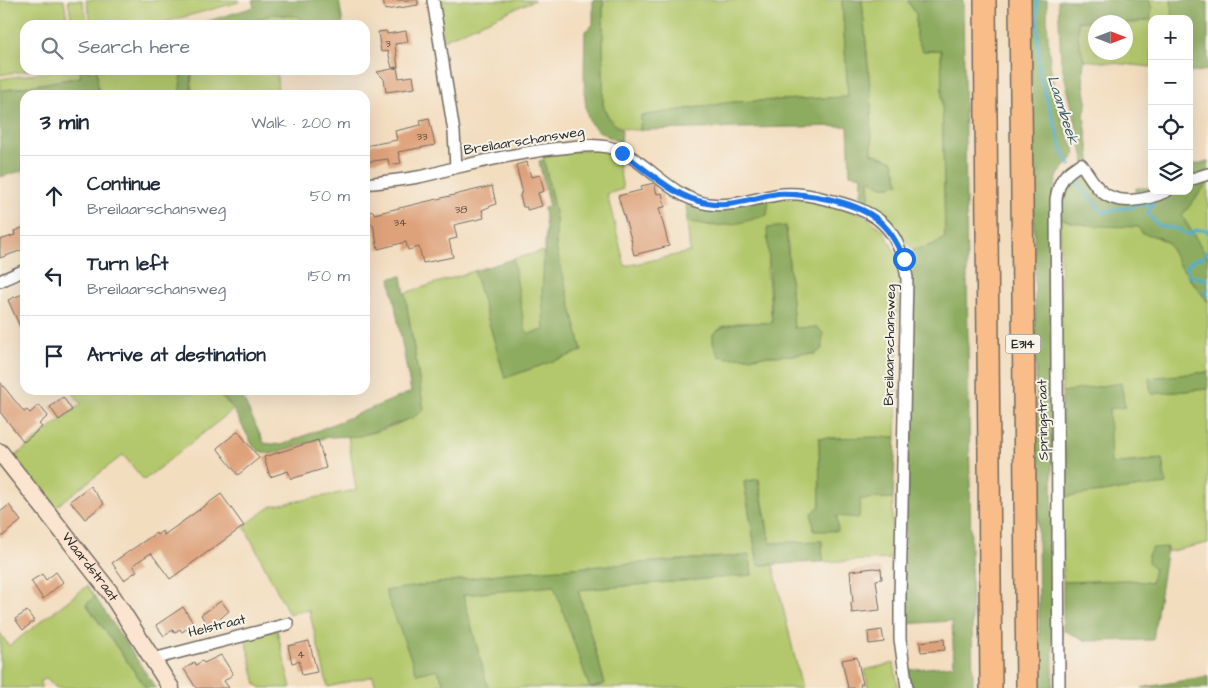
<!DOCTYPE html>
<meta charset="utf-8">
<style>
body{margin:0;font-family:"Architects Daughter",sans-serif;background:#f6f6f7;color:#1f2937}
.controls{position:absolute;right:15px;top:15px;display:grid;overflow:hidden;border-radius:10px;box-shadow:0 5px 20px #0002}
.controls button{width:45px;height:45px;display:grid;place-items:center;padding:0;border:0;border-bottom:1px solid #e0e1e3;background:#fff;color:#1f2937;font:25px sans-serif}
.compass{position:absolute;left:1088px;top:15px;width:45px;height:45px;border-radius:50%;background:#fff;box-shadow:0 5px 20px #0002;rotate:90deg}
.stop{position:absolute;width:15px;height:15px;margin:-11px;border:4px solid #1a73e8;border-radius:50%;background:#fff}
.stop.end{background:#1a73e8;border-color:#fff;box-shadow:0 1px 5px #0008}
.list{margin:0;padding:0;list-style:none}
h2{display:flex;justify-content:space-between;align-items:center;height:65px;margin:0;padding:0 20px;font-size:21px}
h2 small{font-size:16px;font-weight:400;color:#747a83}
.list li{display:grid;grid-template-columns:32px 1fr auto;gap:15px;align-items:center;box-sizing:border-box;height:80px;padding:0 20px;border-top:1px solid #e0e1e3}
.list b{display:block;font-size:19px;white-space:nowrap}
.list p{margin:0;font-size:16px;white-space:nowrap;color:#747a83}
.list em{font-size:16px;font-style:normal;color:#747a83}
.icon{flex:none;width:28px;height:28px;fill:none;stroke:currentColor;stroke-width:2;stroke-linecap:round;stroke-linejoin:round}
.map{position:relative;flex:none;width:1208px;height:688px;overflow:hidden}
.search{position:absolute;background:#fff;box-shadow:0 5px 20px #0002;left:20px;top:20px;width:350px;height:55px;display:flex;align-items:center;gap:12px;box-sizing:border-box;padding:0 18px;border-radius:15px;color:#747a83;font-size:19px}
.panel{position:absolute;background:#fff;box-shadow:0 5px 20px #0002;left:20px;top:90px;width:350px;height:305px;border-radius:15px}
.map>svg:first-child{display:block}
</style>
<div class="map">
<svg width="1208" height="688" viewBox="0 0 1208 688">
<rect width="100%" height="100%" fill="#f7f3e8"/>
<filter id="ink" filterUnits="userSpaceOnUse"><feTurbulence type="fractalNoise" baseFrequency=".02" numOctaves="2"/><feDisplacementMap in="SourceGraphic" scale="10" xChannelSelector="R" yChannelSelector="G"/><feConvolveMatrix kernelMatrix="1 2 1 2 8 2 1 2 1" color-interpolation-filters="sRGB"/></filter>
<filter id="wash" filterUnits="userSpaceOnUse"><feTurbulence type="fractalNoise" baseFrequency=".0096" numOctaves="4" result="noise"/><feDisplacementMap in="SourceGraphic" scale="20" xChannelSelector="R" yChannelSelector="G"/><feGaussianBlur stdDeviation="1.12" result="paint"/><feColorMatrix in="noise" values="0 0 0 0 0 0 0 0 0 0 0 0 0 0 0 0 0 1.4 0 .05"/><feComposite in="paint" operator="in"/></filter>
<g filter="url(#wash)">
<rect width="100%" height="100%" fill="#f3ddbf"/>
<!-- green -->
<path fill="#b3c86c" stroke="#6f7a4c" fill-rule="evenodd" d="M0,0H64L68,25H25V70H30L0,75Z
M68,0H82L87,18L72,23Z
M86,0H239V2L154,25H92Z
M438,0H535L443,40Z
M603,0H842L848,97L733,102L641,116L640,130C618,130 612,126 603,105Z
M862,0H907L916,14V37L923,51L941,50L945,237L937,244L913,250L894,226L861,199H869V179C881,187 886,189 899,183L893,161L872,153L871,98Z
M1149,0H1171L1173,19H1152V67L1084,60L1078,38V21L1103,22H1096V52H1126V23H1139L1152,9Z
M274,14L300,17L301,25H241Z
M60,70H80L81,77L0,91V79Z
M97,70H181L180,95H98Z
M192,70H305L306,71L277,73L278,95H191Z
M592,149L611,153L617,157L623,189L607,194L625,266L690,252L687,221L712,226L769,199L801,198L862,214L883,230L894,250L899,268L896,437L819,438L820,507L837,531L836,516L860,499L893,498L891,559L823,562L822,541L770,543L759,479L744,482L758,565H773L802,688H592L605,684L578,590L752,575L750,555L505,573L386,591L417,674L437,669L444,684L429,688H376L373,676L328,687L309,610L289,614L244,526L272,506L356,490L348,436C373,436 404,423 424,410L405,293L474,271L505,378L582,351L556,247V218L543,155ZM786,226L794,328L815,354L728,358L721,327L737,323H772L767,267Z
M1207,181L1208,182V258L1182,216Z
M1060,217L1082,224L1138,227L1168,243L1178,263L1208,302V372L1149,378L1152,394L1208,389V543L1167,552V547L1148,555L1155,567L1152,583L1129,580L1063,582L1061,497L1165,484L1162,459L1110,464L1109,409L1062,392Z
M543,251L544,330L529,334L524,329L513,259Z
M71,390H214L234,409L144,480L123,455L53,509L13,458L81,404Z
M554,585L590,688H488L463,595Z
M87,586L95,597L86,604L146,688H56L47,678L41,681V688H0V633L9,646Z
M277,630L291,688H261L256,684L245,637Z
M894,663L898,688H868L865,670Z"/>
<!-- forest -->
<path fill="#8eac60" stroke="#5c6c46" d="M252,0H339L343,25H301L300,17L274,14L241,25H195L254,7Z
M593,0H603V105L609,120L622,130L621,143C611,138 599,133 591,124C581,111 585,50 585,31L593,25Z
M842,0H862L871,98L872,153L893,161L899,183C886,189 881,186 869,179V199H861L862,176L850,174L848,126L640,130L641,116L733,102L848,97Z
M907,0H963L973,688H910L908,670L954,665L952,621L903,624L913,250L936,244L945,237L941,50L923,51L916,37V14Z
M1031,0H1047C1047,50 1051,103 1074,148L1075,155L1058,175L1051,199L1053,688H1040Z
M1058,0H1149L1152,9L1150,20L1126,23L1078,21V38L1084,60L1083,75L1087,103L1084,115L1091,166L1086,167L1061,61Z
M1171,0L1208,2V70L1189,73V19H1173Z
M80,70H97L98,95H25V170L0,177V91L81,77Z
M181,70H192L191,95H180Z
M544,160L556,218V247L582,351L505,378L474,271L513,259L525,329L529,334L544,330L542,293L546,230L544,208L549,207L539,161Z
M1208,161V182L1182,216L1208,258V302L1178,263L1168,243L1161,238L1142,233L1138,227C1120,226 1073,228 1060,217L1061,193L1069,177L1082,176L1091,184L1137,203L1136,188H1152V191H1189V166Z
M769,199L767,215C734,225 723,229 687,221L686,202L710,208Z
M786,226L794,328L817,327L823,333L822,349L815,354L727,358L719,356L713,343V334C729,320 751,323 772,323L767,228Z
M402,276L424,410L412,418L360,436L328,437L270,454L259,451L253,446L231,405L214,390H239L264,443L282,445L411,392L390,278Z
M1208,372V389L1151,394L1149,378Z
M1121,383L1125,407L1109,409L1111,464L1162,459L1166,484L1061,497L1062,392Z
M896,437L893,498L860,499L859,518L837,516L838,531H814L812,513L820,506L819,438Z
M758,479L770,543L822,541L823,562L758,565L744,482Z
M1167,547L1153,640L1087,641L1063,630V582L1129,580L1151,583L1154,568L1148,562V555L1152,548Z
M750,555L752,575L578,590L605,684L590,688L554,586L463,595L488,688H429L444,683L437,669L417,674L385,591L505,573Z
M95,597L156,688H146L86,604Z
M1208,676V688H1142Z"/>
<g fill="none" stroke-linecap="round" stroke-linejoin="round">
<!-- stream -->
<path stroke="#4fafcd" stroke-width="3" d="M1037,1L1039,74L1063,152L1070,165
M1074,173L1080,187L1103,212L1154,203L1147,213L1159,226L1178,229L1188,235L1196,230H1207L1208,234
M1208,250L1202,258L1195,259L1186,266L1190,276L1208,280
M1208,289L1205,294L1208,296"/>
</g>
<g id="blocks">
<!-- building -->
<path fill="#dea27a" d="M383,0H418V5L385,10Z
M386,31L387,34L406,31L408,42L395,44L398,67L392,68L388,51L381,52L378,32Z
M397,68L399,78L413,76L415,88L386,92L384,79L377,72Z
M429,118L435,145L398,152L401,163L389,165L388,159L366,162L365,146L397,140L395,131L421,125L420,120Z
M527,162L531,177L540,175L544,191L538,193L542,206L527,210V207H523L520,196L522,190L516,165Z
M654,183L657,194L662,193L665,207L659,208L669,246L634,255L631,243L632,242L618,196L642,190L641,186Z
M492,186L496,204L482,210L484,218L454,225L457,238L449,240L453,257L423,263L419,247L408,250L406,242L378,249L373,224L365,225V213L373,211L374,214Z
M25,227V249L0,258V240L15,235L14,231Z
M25,293V338L8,300Z
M0,382L24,412L27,410L30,413L39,405L48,416L39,424L42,427L24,442L0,412Z
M63,397L72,410L59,420L50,407Z
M238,431L259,458L238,475L217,448Z
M318,440L326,468L291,479L288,471L270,477L264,457Z
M90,486L104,504L85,519L70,501Z
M221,494L244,526L170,579L151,553L133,565L137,571L124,580L112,563L156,533L157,535L162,531L164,535Z
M9,505L21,521L0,538V512Z
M874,568L881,569L882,579L876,580L880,610L852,613L851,603L853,602L850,571Z
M56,572L63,582L43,599L31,581L42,574L46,580Z
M221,601L229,611L215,623L208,626L201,615Z
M183,607L194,624L182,632L180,629L174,633L173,630L164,636L156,625Z
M27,611L34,621L23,630L15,619Z
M882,630L884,642L869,644L868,632Z
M944,639L945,650L921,652L920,642Z
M309,641L317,672L302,675L299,661L292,663L288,646Z
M221,655L233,674L224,681L229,688H196L184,669L195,662L196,665L202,661L204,663Z
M857,657L863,684H860L861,688H848L842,660Z"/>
</g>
</g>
<g filter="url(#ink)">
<use href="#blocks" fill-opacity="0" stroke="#71695f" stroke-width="1"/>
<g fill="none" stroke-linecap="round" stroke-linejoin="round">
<defs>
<path id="street" d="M433,0L454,132L456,167
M1189,180L1208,174
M365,184C382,182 400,180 418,177C431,175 444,170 458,167C492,159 527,151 562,148C577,146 593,144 608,147C644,155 668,198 709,204C733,207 753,199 776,195C792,192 810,195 825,199C875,210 899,224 907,278L900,597V639L907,688
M0,281L25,270
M153,659L288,624
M1059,688L1056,199C1059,180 1065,173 1081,164C1087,172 1093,183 1100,190C1117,207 1148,200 1167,191"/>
<g id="secondary">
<path id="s1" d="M0,452L109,591L171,688"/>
</g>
<path id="highway" d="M985,0L991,688
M1020,0L1027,688"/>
</defs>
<!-- street casing -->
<use href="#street" stroke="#71695f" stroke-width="14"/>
<!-- secondary casing -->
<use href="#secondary" stroke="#71695f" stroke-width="19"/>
<!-- highway casing -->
<use href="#highway" stroke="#71695f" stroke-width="24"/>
<!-- street -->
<use href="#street" stroke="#fff" stroke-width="11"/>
<!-- secondary -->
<use href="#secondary" stroke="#fce5d0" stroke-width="16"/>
<!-- highway -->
<use href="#highway" stroke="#f8bd89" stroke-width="21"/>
</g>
</g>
<g fill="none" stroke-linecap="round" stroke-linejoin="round" filter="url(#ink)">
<!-- route -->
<path stroke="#1a73e8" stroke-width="6" d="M622,153C648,171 675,198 707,203C733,208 754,197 778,194C795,193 812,196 828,199C868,208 888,220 904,259"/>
</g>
<g text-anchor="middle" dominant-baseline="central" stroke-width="4" stroke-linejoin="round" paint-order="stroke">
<!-- number labels -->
<g font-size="11" fill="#58493f">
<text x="388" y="43">3</text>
<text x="422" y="136">33</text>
<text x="461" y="209">38</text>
<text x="400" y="222">34</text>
<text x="301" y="654">4</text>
</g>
<!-- shield labels -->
<rect fill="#f7f3e8" stroke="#686764" stroke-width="1" x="1005.5" y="334.5" width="35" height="19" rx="4"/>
<g font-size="12" font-weight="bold" fill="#2b2b2b">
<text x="1023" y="344">E314</text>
</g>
<!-- street labels -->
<g font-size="14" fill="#2b2b2b" stroke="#f7f3e8">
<text transform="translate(524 141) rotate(-9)">Breilaarschansweg</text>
<text transform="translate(890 345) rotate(-89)">Breilaarschansweg</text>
<text transform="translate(1043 420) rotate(-91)">Springstraat</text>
<text stroke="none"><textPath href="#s1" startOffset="146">Waardstraat</textPath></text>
<text transform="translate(217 626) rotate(-14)">Helstraat</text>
</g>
<!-- water labels -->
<g font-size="15" font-style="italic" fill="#385964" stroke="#f7f3e8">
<text transform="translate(1063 110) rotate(72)">Laambeek</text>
</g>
</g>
</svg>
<div class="controls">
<button>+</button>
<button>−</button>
<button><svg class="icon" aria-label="locate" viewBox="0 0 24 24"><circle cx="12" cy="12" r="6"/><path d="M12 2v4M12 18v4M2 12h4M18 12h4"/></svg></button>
<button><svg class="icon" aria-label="layers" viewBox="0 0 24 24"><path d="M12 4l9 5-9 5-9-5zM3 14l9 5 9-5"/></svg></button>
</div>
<svg class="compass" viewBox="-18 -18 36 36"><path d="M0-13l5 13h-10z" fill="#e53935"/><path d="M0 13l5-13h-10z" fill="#747a83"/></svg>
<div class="stop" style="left:904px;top:259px"></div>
<div class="stop end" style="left:622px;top:153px"></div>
<div class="search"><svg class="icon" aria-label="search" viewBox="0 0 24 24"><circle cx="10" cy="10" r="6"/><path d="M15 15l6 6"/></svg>Search here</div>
<section class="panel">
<h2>3 min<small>Walk · 200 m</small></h2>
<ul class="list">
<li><svg class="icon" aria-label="ahead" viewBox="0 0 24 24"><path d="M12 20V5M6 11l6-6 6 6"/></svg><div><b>Continue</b><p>Breilaarschansweg</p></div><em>50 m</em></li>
<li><svg class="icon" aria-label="left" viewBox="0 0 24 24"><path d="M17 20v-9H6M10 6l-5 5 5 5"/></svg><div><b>Turn left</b><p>Breilaarschansweg</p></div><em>150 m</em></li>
<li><svg class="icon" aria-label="arrive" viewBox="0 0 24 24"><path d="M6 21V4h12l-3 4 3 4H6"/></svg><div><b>Arrive at destination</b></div></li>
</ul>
</section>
</div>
